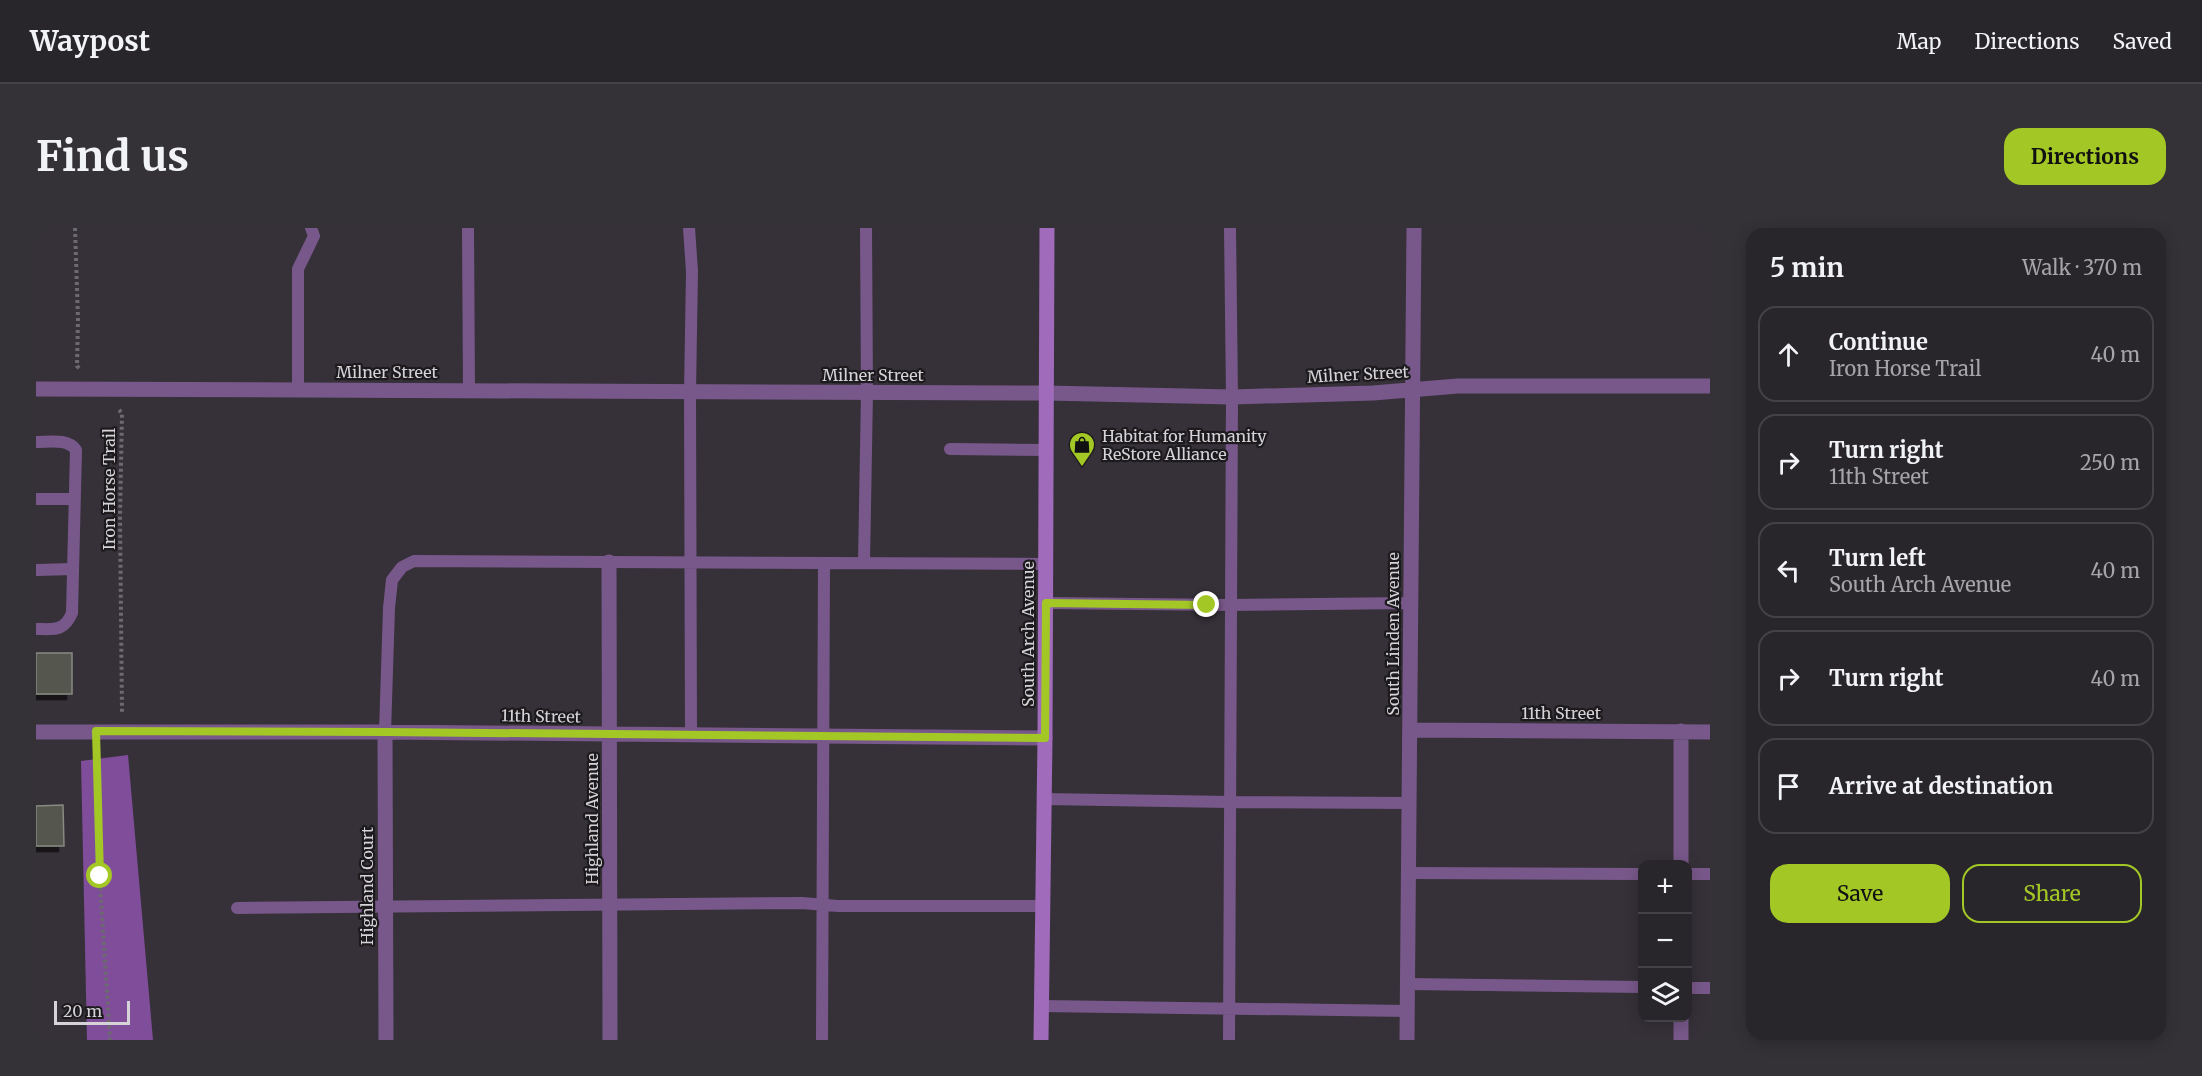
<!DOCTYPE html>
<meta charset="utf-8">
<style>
body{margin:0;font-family:Merriweather,serif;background:#343137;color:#f1f3f6}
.controls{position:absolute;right:18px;bottom:18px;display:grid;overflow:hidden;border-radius:12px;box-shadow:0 3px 15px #0003}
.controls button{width:54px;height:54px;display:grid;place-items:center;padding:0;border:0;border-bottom:2px solid #444247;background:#28252b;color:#f1f3f6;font:30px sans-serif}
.scale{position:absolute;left:18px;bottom:15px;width:76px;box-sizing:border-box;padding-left:6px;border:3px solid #d6d3d8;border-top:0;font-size:16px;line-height:21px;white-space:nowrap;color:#d6d3d8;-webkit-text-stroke:4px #1c1a1d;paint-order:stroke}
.stop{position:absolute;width:18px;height:18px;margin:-14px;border:4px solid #a3c826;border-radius:50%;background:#fff}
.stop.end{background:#a3c826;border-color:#fff;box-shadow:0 2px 6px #0008}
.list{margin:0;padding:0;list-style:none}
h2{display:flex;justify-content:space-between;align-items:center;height:78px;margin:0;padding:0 24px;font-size:26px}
h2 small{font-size:20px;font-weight:400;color:#a5a5a9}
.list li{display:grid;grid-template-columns:39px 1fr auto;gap:18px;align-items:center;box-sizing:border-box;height:96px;margin:0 12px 12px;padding:0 12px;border:2px solid #444247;border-radius:18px}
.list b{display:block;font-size:22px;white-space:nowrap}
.list p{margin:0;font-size:20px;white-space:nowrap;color:#a5a5a9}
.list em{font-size:20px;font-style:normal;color:#a5a5a9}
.actions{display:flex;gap:12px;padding:18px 24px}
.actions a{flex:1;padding:14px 0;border:2px solid #a3c826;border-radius:18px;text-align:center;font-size:21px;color:#a3c826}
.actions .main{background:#a3c826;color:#111}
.icon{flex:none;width:33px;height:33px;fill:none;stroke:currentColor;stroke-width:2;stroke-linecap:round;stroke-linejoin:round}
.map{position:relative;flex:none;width:1674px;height:812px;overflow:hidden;border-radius:18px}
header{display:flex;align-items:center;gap:36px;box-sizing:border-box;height:84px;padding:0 30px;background:#28252b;border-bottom:2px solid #444247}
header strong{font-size:28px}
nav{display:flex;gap:33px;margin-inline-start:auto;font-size:21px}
.intro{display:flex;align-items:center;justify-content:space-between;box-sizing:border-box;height:144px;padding:0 36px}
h1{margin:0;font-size:42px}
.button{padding:15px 27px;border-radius:18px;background:#a3c826;color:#111;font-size:21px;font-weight:700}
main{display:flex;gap:36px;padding:0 36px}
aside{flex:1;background:#28252b;border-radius:18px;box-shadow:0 3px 15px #0003}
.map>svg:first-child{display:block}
</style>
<header>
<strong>Waypost</strong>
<nav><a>Map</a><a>Directions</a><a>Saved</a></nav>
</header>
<div class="intro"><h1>Find us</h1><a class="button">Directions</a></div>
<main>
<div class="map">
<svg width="1674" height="812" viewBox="0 0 1674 812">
<defs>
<filter id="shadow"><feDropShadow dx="-5.5" dy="5.5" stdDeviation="0" flood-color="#0009"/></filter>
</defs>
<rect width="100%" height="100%" fill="#363139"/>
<!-- forest -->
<path fill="#804d9a" d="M92,527L117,812H51L45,533Z"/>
<!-- building -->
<path fill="#54574e" stroke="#878b81" stroke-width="1.5" filter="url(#shadow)" d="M0,425H36V466H0Z
M27,577L28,618H0V578Z"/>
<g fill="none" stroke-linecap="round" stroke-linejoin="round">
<!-- path -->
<path stroke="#6d6970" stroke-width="4" stroke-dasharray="3 3" stroke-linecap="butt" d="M39,0L42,91L41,138L45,142
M83,182L86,185L84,289L86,485
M60,522L62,624L74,812"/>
<!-- lane -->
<path stroke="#78588a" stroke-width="12" d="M432,0L433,163
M653,0L656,43L654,164L655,507
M262,161V41L278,8L275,0
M0,214C13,214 32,210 40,222L36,385C28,404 18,401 0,401
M914,221L1010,222
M0,271H39
M828,335L831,165L830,0
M0,342L37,341
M1010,375L1194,377L1375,375
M349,504L353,380L356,352L366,339L378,333L1010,336
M1008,571L1193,574L1374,575
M1373,645L1606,646
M1652,646H1674
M201,680L766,675L802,678H1007
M1372,756L1606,759
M1652,760H1674
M1005,778L1372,783
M786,812L788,335
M1193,812L1196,169L1194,0"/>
<!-- street -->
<path stroke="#78588a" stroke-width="15" d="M0,161L1010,165L1196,169L1337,165L1422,158H1674
M573,334L574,812
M1375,502L1674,504
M1645,503V636
M0,504H349L1009,510
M349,504L350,812
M1645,790V812
M1371,812L1378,0"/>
<!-- secondary -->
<path stroke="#9f6bba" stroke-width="15" d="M1005,812L1009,510L1011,0"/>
</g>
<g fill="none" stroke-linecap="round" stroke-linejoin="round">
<!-- route -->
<path stroke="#a3c826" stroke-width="8" d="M64,648L60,503L349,504L1009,510L1010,375L1171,377"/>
</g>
<!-- icons -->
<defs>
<symbol id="shop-pin" viewBox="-11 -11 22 30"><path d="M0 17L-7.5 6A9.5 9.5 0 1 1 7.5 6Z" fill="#a3c826" stroke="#1c1a1d"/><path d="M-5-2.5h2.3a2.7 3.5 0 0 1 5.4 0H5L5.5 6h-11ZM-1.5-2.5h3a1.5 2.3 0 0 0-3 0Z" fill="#111"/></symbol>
</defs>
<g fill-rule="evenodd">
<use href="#shop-pin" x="1031" y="202" width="30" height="40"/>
</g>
<g text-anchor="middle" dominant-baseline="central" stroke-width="4.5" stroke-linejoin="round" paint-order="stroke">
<!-- street labels -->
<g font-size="16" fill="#d6d3d8" stroke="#1c1a1d">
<text x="351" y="144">Milner Street</text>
<text transform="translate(1322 146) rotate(-3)">Milner Street</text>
<text x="837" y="147">Milner Street</text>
<text transform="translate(73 261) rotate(-90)">Iron Horse Trail</text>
<text transform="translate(992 406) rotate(-90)">South Arch Avenue</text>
<text transform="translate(1357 406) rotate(-90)">South Linden Avenue</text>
<text x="1525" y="485">11th Street</text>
<text transform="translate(505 488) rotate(1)">11th Street</text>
<text transform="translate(556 591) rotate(-90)">Highland Avenue</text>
<text transform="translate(331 658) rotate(-90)">Highland Court</text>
</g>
<!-- poi labels -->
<g font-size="16" fill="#d6d3d8" stroke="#1c1a1d" text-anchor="start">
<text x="1066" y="208">Habitat for Humanity<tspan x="1066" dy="18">ReStore Alliance</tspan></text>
</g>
</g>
</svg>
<div class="controls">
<button>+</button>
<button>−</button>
<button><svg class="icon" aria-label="layers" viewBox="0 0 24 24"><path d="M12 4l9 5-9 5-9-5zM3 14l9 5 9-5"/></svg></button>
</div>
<div class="scale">20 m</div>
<div class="stop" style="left:64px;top:648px"></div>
<div class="stop end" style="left:1171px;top:377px"></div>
</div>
<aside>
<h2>5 min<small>Walk · 370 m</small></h2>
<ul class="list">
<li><svg class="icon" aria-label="ahead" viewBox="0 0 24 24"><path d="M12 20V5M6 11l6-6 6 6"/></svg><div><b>Continue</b><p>Iron Horse Trail</p></div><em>40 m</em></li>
<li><svg class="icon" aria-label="right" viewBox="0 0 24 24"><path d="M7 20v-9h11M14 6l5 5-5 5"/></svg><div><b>Turn right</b><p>11th Street</p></div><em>250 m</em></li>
<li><svg class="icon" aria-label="left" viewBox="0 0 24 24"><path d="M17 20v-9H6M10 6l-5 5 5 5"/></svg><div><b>Turn left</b><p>South Arch Avenue</p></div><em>40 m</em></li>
<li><svg class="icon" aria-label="right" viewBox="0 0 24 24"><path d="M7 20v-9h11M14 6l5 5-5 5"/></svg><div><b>Turn right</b></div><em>40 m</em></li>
<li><svg class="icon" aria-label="arrive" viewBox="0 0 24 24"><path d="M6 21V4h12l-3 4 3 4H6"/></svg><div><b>Arrive at destination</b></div></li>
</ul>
<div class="actions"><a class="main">Save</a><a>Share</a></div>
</aside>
</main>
